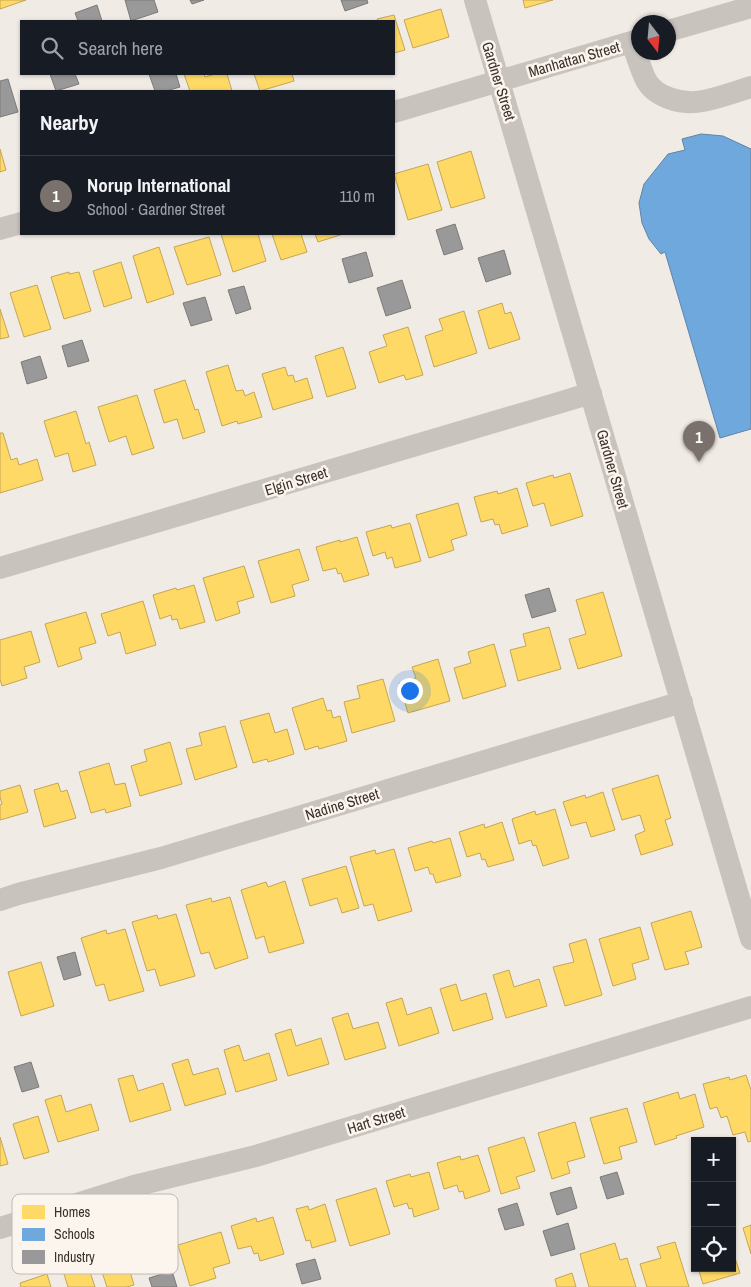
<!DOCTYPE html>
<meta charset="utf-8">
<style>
body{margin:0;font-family:"Archivo Narrow",sans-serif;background:#242831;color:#f1f3f6}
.controls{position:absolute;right:15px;bottom:15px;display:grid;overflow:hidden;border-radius:0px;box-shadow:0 1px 4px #0004}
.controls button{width:45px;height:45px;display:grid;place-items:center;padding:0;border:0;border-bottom:1px solid #363941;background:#171b24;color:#f1f3f6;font:25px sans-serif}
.compass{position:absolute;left:631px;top:15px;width:45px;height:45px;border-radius:50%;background:#171b24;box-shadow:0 1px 4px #0004;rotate:164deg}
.you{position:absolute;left:409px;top:690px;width:18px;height:18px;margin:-12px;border:4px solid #fff;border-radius:50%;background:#1a73e8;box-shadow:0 0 0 8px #1a73e833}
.badge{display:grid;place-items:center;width:32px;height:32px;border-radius:50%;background:#7a716c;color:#fff;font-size:16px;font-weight:700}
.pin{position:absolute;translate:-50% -41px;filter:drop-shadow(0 1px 2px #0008)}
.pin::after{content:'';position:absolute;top:26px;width:18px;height:15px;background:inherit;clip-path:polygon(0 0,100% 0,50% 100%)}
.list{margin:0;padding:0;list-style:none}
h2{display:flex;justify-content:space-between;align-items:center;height:65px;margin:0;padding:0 20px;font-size:21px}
h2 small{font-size:16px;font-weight:400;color:#9ea1a6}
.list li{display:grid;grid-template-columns:32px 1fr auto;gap:15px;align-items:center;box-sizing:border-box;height:80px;padding:0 20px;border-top:1px solid #363941}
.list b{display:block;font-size:19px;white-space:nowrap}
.list p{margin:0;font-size:16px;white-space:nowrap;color:#9ea1a6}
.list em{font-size:16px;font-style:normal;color:#9ea1a6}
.icon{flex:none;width:28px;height:28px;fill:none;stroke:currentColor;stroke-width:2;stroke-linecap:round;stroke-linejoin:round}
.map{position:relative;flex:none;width:751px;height:1287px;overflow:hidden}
.search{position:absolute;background:#171b24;box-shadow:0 1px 4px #0004;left:20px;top:20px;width:375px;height:55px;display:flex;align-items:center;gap:12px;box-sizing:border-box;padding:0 18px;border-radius:0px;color:#9ea1a6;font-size:19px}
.panel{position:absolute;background:#171b24;box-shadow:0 1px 4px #0004;left:20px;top:90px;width:375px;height:145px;border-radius:0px}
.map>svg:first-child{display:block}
</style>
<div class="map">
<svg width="751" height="1287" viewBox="0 0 751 1287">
<rect width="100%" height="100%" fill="#f0ebe5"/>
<!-- homes -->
<path fill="#ffd966" stroke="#c4a654" d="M0,0H26L0,9Z
M523,0H553L525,8Z
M441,9L449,37L413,48L404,20Z
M394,15L405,50L394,53V21H378L377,19Z
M184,74H204L205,77L215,74H227L232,91H190Z
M254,74H292L294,81L260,91Z
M0,149L6,170L0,172Z
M471,151L485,198L451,208L437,162Z
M428,164L442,210L408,220L394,174Z
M221,234H258L266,261L233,272Z
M272,234H301L307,252L281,260Z
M315,234H343L318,242Z
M209,237L221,275L187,285L174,247Z
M159,247L174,294L147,303L133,256Z
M121,262L132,298L104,307L93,271Z
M69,272V274L79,272L91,311L64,319L51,277Z
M37,285L51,329L24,337L10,293Z
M502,303L505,314L511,312L520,339L489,349L478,311Z
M0,309L9,337L0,339Z
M464,311L477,353L434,367L425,336L443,330L439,319Z
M408,327L423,375L406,380L404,375L379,383L369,352L387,346L383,335Z
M343,347L356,388L327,397L315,356Z
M228,365L236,391L243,390L245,396L254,392L262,417L238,424L237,421L222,426L206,372Z
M285,367L288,376L293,375L295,382L307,378L313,398L273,410L262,374Z
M185,380L195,410L198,409L205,432L183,439L177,419L164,423L154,390Z
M137,395L154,448L132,455L126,436L109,442L98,407Z
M76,411L86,444L89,442L96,465L73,472L68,453L55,457L44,421Z
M0,433H3L11,460L17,458L19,465L37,459L43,480L0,493Z
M570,473L583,516L551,526L544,503L533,506L526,483L553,475L554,478Z
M517,488L528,526L502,534L499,524L495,525L493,519L481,522L474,497L497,491L498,494Z
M458,503L467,535L451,540L454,550L429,558L416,515Z
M410,523L421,561L395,568L392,557L387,559L385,552L373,556L366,532L391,525L392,528Z
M357,537L369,575L344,582L341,573L338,574L336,568L323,571L316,547L340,540V542Z
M299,549L309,580L292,585L295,596L271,603L258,561Z
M244,566L254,597L237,602L240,613L216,621L203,578Z
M194,585L205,622L180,629L177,619L172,620L171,615L160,619L153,595L176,588L177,590Z
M603,592L622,656L578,669L569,639L586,634L576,600Z
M143,601L156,645L126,654L120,632L108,636L101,614Z
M86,612L96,643L79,648L82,659L58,667L45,624Z
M549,627L561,669L518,681L510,650L526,646L523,634Z
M31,631L40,662L24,667L27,678L2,686L0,679V640Z
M494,644L506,686L463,699L454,668L471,663L468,652Z
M438,659L450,701L408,713L399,683L416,678L412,667Z
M383,679L395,721L352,733L344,702L360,698L357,686Z
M323,698L327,711L331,710L333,718L340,716L347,741L319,749L318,746L305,750L292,708Z
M269,713L275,733L287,729L294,754L268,762L267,759L253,763L240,721Z
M225,726L237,767L195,780L186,749L202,745L199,733Z
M170,742L182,784L140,796L131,766L147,761L144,750Z
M109,763L115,785L125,783L131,806L106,813L105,809L91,813L79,772Z
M658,775L671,818L665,820L673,845L641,855L635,835L645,831L640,815L622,820L612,789Z
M58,783L61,792L67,790L76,818L44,827L34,790Z
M20,785L28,812L0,820V805L2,804L0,797V791Z
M603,792L615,830L591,837L586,822L571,826L563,802L585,795L586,798Z
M555,809L569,858L543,866L536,845L533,846L531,840L519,844L512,819L535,811L536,815Z
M502,822L514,860L488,867L485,859L482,860L480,853L467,857L459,832L484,824L485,828Z
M450,838L461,876L436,883L433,874H430L428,867L415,871L408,848L432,841L433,843Z
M394,849L412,911L378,921L373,904L364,906L350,857L375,850L376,854Z
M346,866L359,908L342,913L337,898L310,906L302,879Z
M285,881L304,943L269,953L264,936L256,939L241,890L266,882L268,887Z
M230,897L248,958L215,969L209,952L201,954L186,905L211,898L212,902Z
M691,911L702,947L685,952L689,964L665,970L651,923Z
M176,914L195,976L160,986L155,969L147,971L132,922L157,915L158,919Z
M640,927L649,959L632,964L636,979L613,986L599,939Z
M125,929L144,991L109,1001L104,984L96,986L81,938L106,930L107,934Z
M586,939L602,995L565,1006L553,967L574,962L569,944Z
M41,962L54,1006L21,1016L8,972Z
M509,970L514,987L539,979L547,1006L506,1018L493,975Z
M456,984L461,1001L486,993L493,1019L453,1031L440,989Z
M402,998L407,1015L431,1007L439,1033L399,1046L386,1003Z
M348,1013L353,1029L378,1022L386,1048L345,1060L332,1018Z
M291,1029L296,1046L321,1038L329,1064L288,1076L275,1034Z
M239,1045L244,1061L269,1053L277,1080L236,1092L224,1050Z
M188,1059L193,1075L218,1068L226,1094L185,1106L172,1064Z
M133,1075L138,1091L163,1083L171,1110L130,1122L118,1079Z
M746,1075L751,1090V1141L748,1142L745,1132L733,1135L727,1116L721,1118L717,1107L710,1109L703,1084L729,1077L730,1080Z
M678,1092L680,1099L695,1094L704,1127L676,1136L677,1138L655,1145L643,1103Z
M61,1095L66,1112L91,1104L99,1130L58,1142L45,1100Z
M627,1108L637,1142L619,1147L622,1159L604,1164L590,1118Z
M38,1116L49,1152L24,1159L13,1124Z
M575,1122L585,1157L567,1162L570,1173L552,1179L538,1133Z
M0,1137L8,1164L0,1166Z
M524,1137L535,1171L516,1177L520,1188L501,1194L488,1148Z
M478,1155L490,1191L465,1199L463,1191L459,1192L457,1185L444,1189L437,1163L460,1156L461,1160Z
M429,1172L439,1209L414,1217L412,1208L409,1209L407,1203L394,1207L386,1181L410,1174L411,1177Z
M376,1188L390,1234L350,1246L336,1200Z
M325,1204L336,1241L312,1248L310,1240L306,1241L296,1209L308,1206L309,1210Z
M273,1217L284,1254L260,1261L258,1253L254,1254L251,1246L238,1249L231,1226L256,1218L257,1222Z
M751,1225V1254L743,1228Z
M221,1232L230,1263L213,1268L216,1278L190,1286L178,1245Z
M675,1242L689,1287H647L640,1264L661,1258L657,1247Z
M615,1243L620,1260L627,1258L636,1287H589L580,1254Z
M134,1247L140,1264L129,1268L134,1285L127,1287H107L98,1260Z
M732,1249L740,1273L703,1284L698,1268H732Z
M87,1263L95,1287H68L63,1271Z
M572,1273L576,1287H557L555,1279Z
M47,1274L51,1287H21L20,1283Z"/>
<!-- schools -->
<path fill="#6fa8dc" stroke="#5f84a7" d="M701,134L723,136L751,149V429L720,438L665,252L661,254L649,239L642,223L639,203L644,184L668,154L685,150L682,139Z"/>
<!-- industry -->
<path fill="#999" stroke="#7d7a78" d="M125,0H154L158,12L131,21Z
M190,0H204L192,4Z
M341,0H367L368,3L345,11Z
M97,5L102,21H78L75,13Z
M50,74H75L79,84L56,91Z
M149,74H176L180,87L166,91H155Z
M8,79L18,112L0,117V81Z
M455,224L463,249L444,255L436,230Z
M504,250L511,274L486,282L478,258Z
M366,252L373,276L349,283L342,259Z
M402,280L411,308L386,316L377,288Z
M244,286L251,309L236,314L228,290Z
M205,297L212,320L191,326L183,303Z
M82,340L89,361L68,367L62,346Z
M40,356L47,378L27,384L21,362Z
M549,588L556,611L532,618L525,595Z
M75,952L81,975L64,980L57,957Z
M31,1062L39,1087L22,1092L14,1067Z
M617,1172L624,1194L607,1199L600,1177Z
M571,1187L577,1208L557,1215L550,1193Z
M517,1203L524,1225L505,1230L498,1209Z
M568,1223L575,1249L551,1256L543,1231Z
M315,1259L321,1279L302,1284L296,1264Z
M172,1271L177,1287H152L149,1278Z"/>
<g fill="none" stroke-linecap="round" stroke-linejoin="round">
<!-- minor -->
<path stroke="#c9c3be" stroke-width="22" d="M475,0L751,939
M668,31L751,7
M632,42C636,54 640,67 645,78C654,98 683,105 703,101C719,98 735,92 751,87
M394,112L638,40
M0,229L21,223
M0,568L565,401L591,393
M0,900L18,894L161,858L682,702
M0,1228L134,1186L256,1156L751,1007"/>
</g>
<g text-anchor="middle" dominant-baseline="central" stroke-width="5" stroke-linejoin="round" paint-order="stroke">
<!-- street labels -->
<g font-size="15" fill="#3b302b" stroke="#fbf5ee">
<text transform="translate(574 59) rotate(-16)">Manhattan Street</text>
<text transform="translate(499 81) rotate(73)">Gardner Street</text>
<text transform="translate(613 469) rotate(74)">Gardner Street</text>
<text transform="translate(296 481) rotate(-17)">Elgin Street</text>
<text transform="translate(342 804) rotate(-17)">Nadine Street</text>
<text transform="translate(376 1120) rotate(-17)">Hart Street</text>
</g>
</g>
<!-- legend -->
<rect x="12" y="1194" width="166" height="80" rx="8" fill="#fbf5ee" stroke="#c1bab4" stroke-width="1"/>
<rect x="22" y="1205" width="23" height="14" fill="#ffd966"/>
<rect x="22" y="1228" width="23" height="13" fill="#6fa8dc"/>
<rect x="22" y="1250" width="23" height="14" fill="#999"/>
<g font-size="14" fill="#3b302b">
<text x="54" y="1217">Homes</text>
<text x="54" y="1239">Schools</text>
<text x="54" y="1262">Industry</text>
</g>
</svg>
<div class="controls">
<button>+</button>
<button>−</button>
<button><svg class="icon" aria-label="locate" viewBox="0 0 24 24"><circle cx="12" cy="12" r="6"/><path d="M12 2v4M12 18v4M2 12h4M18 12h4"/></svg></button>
</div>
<svg class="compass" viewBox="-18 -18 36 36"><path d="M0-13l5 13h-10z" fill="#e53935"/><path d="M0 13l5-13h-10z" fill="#9ea1a6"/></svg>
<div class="you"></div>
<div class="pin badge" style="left:699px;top:462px">1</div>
<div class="search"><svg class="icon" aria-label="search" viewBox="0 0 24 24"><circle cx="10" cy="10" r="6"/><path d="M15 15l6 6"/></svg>Search here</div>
<section class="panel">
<h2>Nearby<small></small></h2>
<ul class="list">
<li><span class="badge">1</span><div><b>Norup International</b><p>School · Gardner Street</p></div><em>110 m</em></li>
</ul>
</section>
</div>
